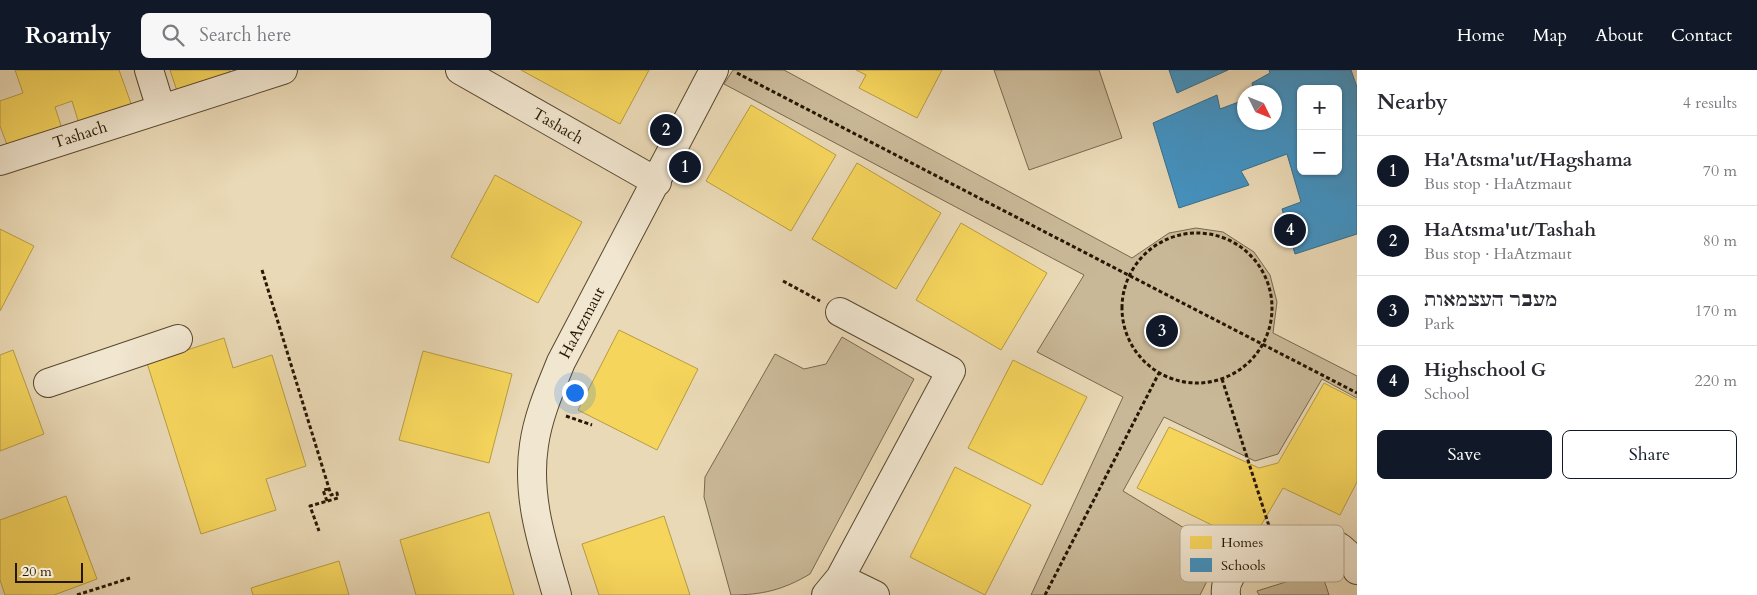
<!DOCTYPE html>
<meta charset="utf-8">
<style>
body{margin:0;font-family:Cardo,"Frank Ruhl Libre",serif;background:#f7f7f7;color:#2b2b33}
.controls{position:absolute;right:15px;top:15px;display:grid;overflow:hidden;border-radius:8px;box-shadow:0 1px 4px #0004}
.controls button{width:45px;height:45px;display:grid;place-items:center;padding:0;border:0;border-bottom:1px solid #e1e1e2;background:#fff;color:#2b2b33;font:25px sans-serif}
.compass{position:absolute;left:1237px;top:15px;width:45px;height:45px;border-radius:50%;background:#fff;box-shadow:0 1px 4px #0004;rotate:133deg}
.scale{position:absolute;left:15px;bottom:12px;width:68px;box-sizing:border-box;padding-left:5px;border:2px solid #261702;border-top:0;font-size:14px;line-height:18px;white-space:nowrap;color:#261702;-webkit-text-stroke:4px #f1e6d0;paint-order:stroke}
.you{position:absolute;left:574px;top:322px;width:18px;height:18px;margin:-12px;border:4px solid #fff;border-radius:50%;background:#1a73e8;box-shadow:0 0 0 8px #1a73e833}
.badge{display:grid;place-items:center;width:32px;height:32px;border-radius:50%;background:#111827;color:#fff;font-size:16px;font-weight:700}
.pin{position:absolute;translate:-50% -50%;border:2px solid #fff;box-shadow:0 1px 5px #0006}
.list{margin:0;padding:0;list-style:none}
h2{display:flex;justify-content:space-between;align-items:center;height:65px;margin:0;padding:0 20px;font-size:21px}
h2 small{font-size:16px;font-weight:400;color:#7c7c81}
.list li{display:grid;grid-template-columns:32px 1fr auto;gap:15px;align-items:center;box-sizing:border-box;height:70px;padding:0 20px;border-top:1px solid #e1e1e2}
.list b{display:block;font-size:19px;white-space:nowrap}
.list p{margin:0;font-size:16px;white-space:nowrap;color:#7c7c81}
.list em{font-size:16px;font-style:normal;color:#7c7c81}
.actions{display:flex;gap:10px;padding:15px 20px}
.actions a{flex:1;padding:11px 0;border:1px solid #111827;border-radius:8px;text-align:center;font-size:18px;color:#111827}
.actions .main{background:#111827;color:#fff}
.icon{flex:none;width:28px;height:28px;fill:none;stroke:currentColor;stroke-width:2;stroke-linecap:round;stroke-linejoin:round}
.map{position:relative;flex:none;width:1357px;height:525px;overflow:hidden}
header{display:flex;align-items:center;gap:30px;box-sizing:border-box;height:70px;padding:0 25px;background:#111827;color:#fff}
header strong{font-size:24px}
nav{display:flex;gap:28px;margin-inline-start:auto;font-size:18px}
.search{width:350px;height:45px;background:#f7f7f7;display:flex;align-items:center;gap:12px;box-sizing:border-box;padding:0 18px;border-radius:8px;color:#7c7c81;font-size:19px}
main{display:flex}
aside{flex:1;background:#fff}
.map>svg:first-child{display:block}
</style>
<header>
<strong>Roamly</strong>
<div class="search"><svg class="icon" aria-label="search" viewBox="0 0 24 24"><circle cx="10" cy="10" r="6"/><path d="M15 15l6 6"/></svg>Search here</div>
<nav><a>Home</a><a>Map</a><a>About</a><a>Contact</a></nav>
</header>
<main>
<div class="map">
<svg width="1357" height="525" viewBox="0 0 1357 525">
<rect width="100%" height="100%" fill="#ead9b6"/>
<filter id="stains"><feTurbulence type="fractalNoise" baseFrequency=".004" numOctaves="4"/><feColorMatrix values="0 0 0 0 .2 0 0 0 0 .09 0 0 0 0 .02 0 0 0 .5 -.17"/></filter>
<radialGradient id="worn" r=".72"><stop offset=".6" stop-color="#630" stop-opacity="0"/><stop offset="1" stop-color="#630" stop-opacity=".3"/></radialGradient>
<!-- green -->
<path fill="#c9b897" stroke="#78684c" d="M733,0H784L1132,188L1169,163L1196,158L1223,162L1254,182L1270,205L1277,232L1273,263L1357,306V328L1322,309L1278,384L1255,391L1164,347L1123,421L1222,481L1200,525H1031L1123,327L1037,282L1084,205L724,14Z
M994,0H1099L1122,68L1029,100Z
M842,267L914,309L810,504C783,520 762,525 731,525L704,427L705,407L775,284L804,299L826,294Z
M1321,501L1329,525H1259L1257,521Z"/>
<!-- homes -->
<path fill="#f6d55c" stroke="#b89c41" d="M15,0H119L133,39L80,57L72,31L55,37L63,62L9,80L0,56V31L23,23Z
M170,0H229L231,6L178,24Z
M521,0H649L620,54Z
M856,0H942L917,48L859,18L866,5Z
M751,35L836,85L791,161L706,111Z
M857,93L941,143L896,219L812,169Z
M495,105L582,152L538,233L451,187Z
M961,153L1047,203L1001,280L916,230Z
M0,159L34,176L0,241Z
M619,260L698,299L657,380L578,340Z
M224,268L233,298L272,285L306,396L266,409L276,440L201,464L147,293Z
M13,280L44,364L0,381V285Z
M423,281L512,304L489,393L399,370Z
M1013,290L1087,327L1042,415L968,378Z
M1324,313L1357,330V412L1340,445L1283,418L1250,474L1137,418L1169,357L1259,398L1278,393Z
M955,397L1031,435L985,525L910,487Z
M66,426L97,509L54,525H5L0,510V450Z
M489,442L514,525H416L400,470Z
M664,446L690,525H599L582,474Z
M339,491L349,525H253L251,518Z"/>
<!-- schools -->
<path fill="#4393c3" stroke="#3a6e89" fill-rule="evenodd" d="M1169,0H1228L1177,23Z
M1269,0H1351L1357,17V164L1295,184L1282,139L1301,132L1287,84L1241,101L1249,115L1179,138L1153,53L1217,25L1220,39L1244,30V52H1274V22H1254L1252,13L1270,3ZM1301,19H1338V101H1301Z"/>
<g fill="none" stroke-linecap="round" stroke-linejoin="round">
<defs>
<path id="minor" d="M149,0L161,39
M460,0L657,112
M0,91L283,0
M48,313L178,269
M840,508L875,525
M557,525C543,476 526,427 534,375C538,346 550,319 561,292L714,0
M826,525L840,508L951,301L840,242
M1226,525C1224,511 1234,498 1246,491C1259,484 1314,468 1328,472C1341,475 1352,487 1357,500"/>
</defs>
<!-- minor casing -->
<use href="#minor" stroke="#57482f" stroke-width="30"/>
<!-- path -->
<path stroke="#261702" stroke-width="3" stroke-dasharray="4 2.5" stroke-linecap="butt" d="M737,3L1357,323
M1122 238a75 75 0 1 1 150 0a75 75 0 1 1-150 0Z
M262,200L331,425L337,423L338,428L310,436L319,461
M783,211L820,231
M1222,309L1269,456
M566,346L592,355
M327,431L323,420L329,419
M77,525L130,508
M1045,525L1159,303"/>
<!-- minor -->
<use href="#minor" stroke="#f1e6d0" stroke-width="28"/>
</g>
<g text-anchor="middle" dominant-baseline="central" stroke-width="5" stroke-linejoin="round" paint-order="stroke">
<!-- street labels -->
<g font-size="16" fill="#261702" stroke="#f1e6d0">
<text transform="translate(558 56) rotate(30)">Tashach</text>
<text transform="translate(80 65) rotate(-18)">Tashach</text>
<text transform="translate(582 253) rotate(-62)">HaAtzmaut</text>
</g>
</g>
<!-- legend -->
<rect x="1180" y="455" width="164" height="57" rx="8" fill="#f1e6d0" stroke="#b4a892" stroke-width="1"/>
<rect x="1190" y="466" width="22" height="13" fill="#f6d55c"/>
<rect x="1190" y="488" width="22" height="14" fill="#4393c3"/>
<g font-size="14" fill="#261702">
<text x="1221" y="477">Homes</text>
<text x="1221" y="500">Schools</text>
</g>
<rect width="100%" height="100%" filter="url(#stains)"/>
<rect width="100%" height="100%" fill="url(#worn)"/>
</svg>
<div class="controls">
<button>+</button>
<button>−</button>
</div>
<svg class="compass" viewBox="-18 -18 36 36"><path d="M0-13l5 13h-10z" fill="#e53935"/><path d="M0 13l5-13h-10z" fill="#7c7c81"/></svg>
<div class="scale">20 m</div>
<div class="you"></div>
<div class="pin badge" style="left:685px;top:97px">1</div>
<div class="pin badge" style="left:666px;top:60px">2</div>
<div class="pin badge" style="left:1162px;top:261px">3</div>
<div class="pin badge" style="left:1290px;top:160px">4</div>
</div>
<aside>
<h2>Nearby<small>4 results</small></h2>
<ul class="list">
<li><span class="badge">1</span><div><b>Ha'Atsma'ut/Hagshama</b><p>Bus stop · HaAtzmaut</p></div><em>70 m</em></li>
<li><span class="badge">2</span><div><b>HaAtsma'ut/Tashah</b><p>Bus stop · HaAtzmaut</p></div><em>80 m</em></li>
<li><span class="badge">3</span><div><b>מעבר העצמאות</b><p>Park</p></div><em>170 m</em></li>
<li><span class="badge">4</span><div><b>Highschool G</b><p>School</p></div><em>220 m</em></li>
</ul>
<div class="actions"><a class="main">Save</a><a>Share</a></div>
</aside>
</main>
